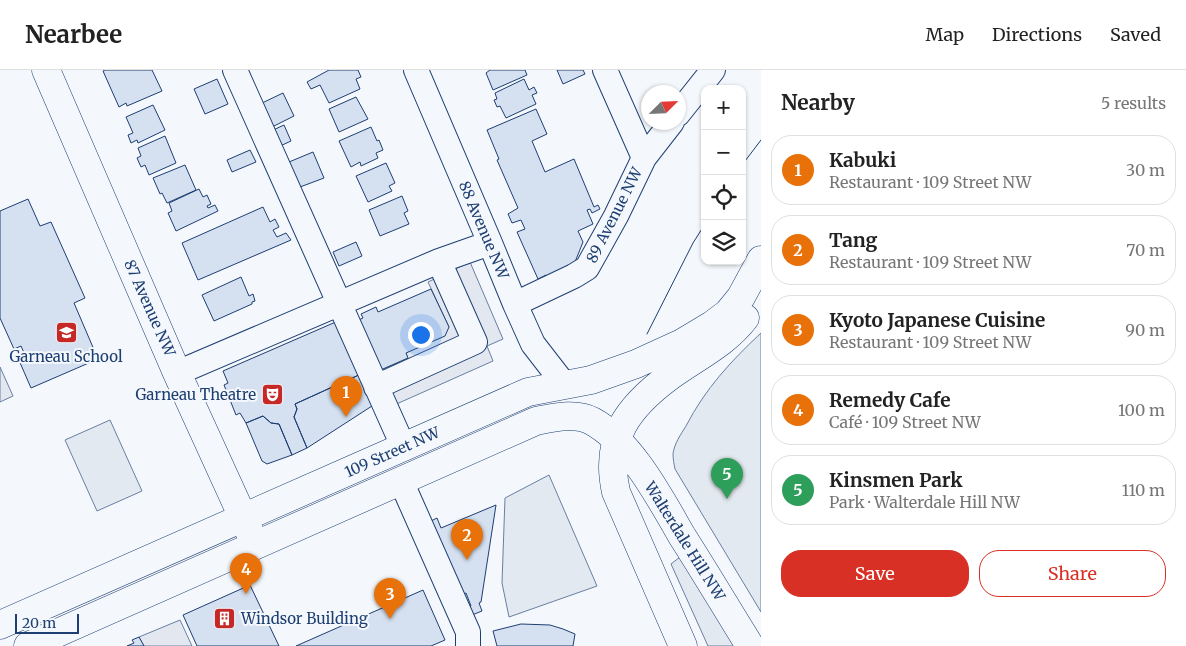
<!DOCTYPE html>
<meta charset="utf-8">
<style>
body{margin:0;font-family:Merriweather,serif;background:#f6f6f6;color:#222}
.controls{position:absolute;right:15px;top:15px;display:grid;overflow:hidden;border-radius:10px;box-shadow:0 1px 4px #0004}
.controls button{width:45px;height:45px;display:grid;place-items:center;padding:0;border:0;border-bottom:1px solid #e0e0e0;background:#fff;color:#222;font:25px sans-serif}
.compass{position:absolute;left:641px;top:15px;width:45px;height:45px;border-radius:50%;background:#fff;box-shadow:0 1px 4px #0004;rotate:66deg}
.scale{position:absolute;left:15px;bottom:12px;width:64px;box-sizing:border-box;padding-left:5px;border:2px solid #1d3f73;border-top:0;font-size:14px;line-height:18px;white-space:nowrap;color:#1d3f73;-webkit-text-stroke:4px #f4f7fb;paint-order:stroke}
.you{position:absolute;left:420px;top:264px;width:18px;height:18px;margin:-12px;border:4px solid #fff;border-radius:50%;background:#1a73e8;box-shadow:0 0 0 8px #1a73e833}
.badge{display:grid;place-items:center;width:32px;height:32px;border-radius:50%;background:#d93025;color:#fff;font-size:16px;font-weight:700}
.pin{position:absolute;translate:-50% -41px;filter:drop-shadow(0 1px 2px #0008)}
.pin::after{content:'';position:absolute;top:26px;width:18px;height:15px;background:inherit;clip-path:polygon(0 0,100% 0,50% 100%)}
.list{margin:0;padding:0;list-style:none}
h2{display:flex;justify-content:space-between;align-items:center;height:65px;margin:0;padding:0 20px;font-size:21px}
h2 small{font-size:16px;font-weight:400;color:#767676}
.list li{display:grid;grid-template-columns:32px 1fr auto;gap:15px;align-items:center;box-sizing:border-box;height:70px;margin:0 10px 10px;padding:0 10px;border:1px solid #e0e0e0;border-radius:20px}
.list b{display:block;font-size:19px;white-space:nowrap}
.list p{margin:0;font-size:16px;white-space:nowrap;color:#767676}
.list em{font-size:16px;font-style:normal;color:#767676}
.actions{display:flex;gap:10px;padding:15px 20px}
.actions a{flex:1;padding:11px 0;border:1px solid #d93025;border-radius:20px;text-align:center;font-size:18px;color:#d93025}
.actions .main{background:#d93025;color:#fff}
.icon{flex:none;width:28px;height:28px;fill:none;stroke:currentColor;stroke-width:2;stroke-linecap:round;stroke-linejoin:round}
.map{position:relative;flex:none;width:761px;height:576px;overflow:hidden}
header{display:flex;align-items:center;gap:30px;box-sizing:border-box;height:70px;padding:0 25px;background:#fff;border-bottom:1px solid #e0e0e0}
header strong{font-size:24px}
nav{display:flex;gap:28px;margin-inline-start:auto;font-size:18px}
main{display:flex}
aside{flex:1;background:#fff}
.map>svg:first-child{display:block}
</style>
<header>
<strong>Nearbee</strong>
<nav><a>Map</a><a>Directions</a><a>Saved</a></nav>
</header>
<main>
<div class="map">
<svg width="761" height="576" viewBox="0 0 761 576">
<rect width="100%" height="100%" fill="#f4f7fb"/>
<!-- green -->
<path fill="#e3e9f0" stroke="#687fa3" d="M761,263V542L675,399C674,394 673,389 673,384C674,374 681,364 686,356C705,319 731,291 761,263Z
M110,350L142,421L97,441L65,370Z
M549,405L597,516L509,547L502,513L505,428Z
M680,487L735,576H708L671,494Z"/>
<!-- parking -->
<path fill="#e3e8f0" stroke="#687fa3" d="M470,192L503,269L487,276L493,291L392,336L376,302L408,289L406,283L449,257L428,212Z
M0,297L13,326L0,332Z
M180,550L192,576H144L139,567Z"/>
<!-- building -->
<path fill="#d5e0f0" stroke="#1d3f73" d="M105,0H152L162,21L127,36L126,33L119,37L103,1Z
M329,0H358L361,7L356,9L360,19L329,33L320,15L311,19L307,12Z
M525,0L527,5L493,20L486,3L490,0Z
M557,0H583L585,4L563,14Z
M217,9L228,34L205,44L194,19Z
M524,9L529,20L534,17L537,23L532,25L536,34L506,48L500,36L497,37L494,30L497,29L495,23Z
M283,23L294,46L272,57L260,34Z
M356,27L368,49L339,62L329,39Z
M153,35L165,60L138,73L137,70L131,73L128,65L133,63L126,47Z
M536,39L547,64L532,71L545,102L574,89L594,137L598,135L600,139L592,143L590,139L587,140L593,154L578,161L583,172L573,197L548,210L546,205L538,209L517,162L525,159L521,150L512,153L508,144L518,138L497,90L499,89L487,60Z
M284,55L291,71L278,77L271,61Z
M371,57L377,71L379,70L383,80L376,83L378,88L361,96L360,92L351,97L339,71Z
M165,66L176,93L149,105L145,95L141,97L137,88L141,86L138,78Z
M250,80L256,92L232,102L227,90Z
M313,82L324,108L300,117L289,92Z
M386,93L395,113L389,116L392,121L368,132L356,106Z
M185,95L196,120L167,133L162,123L160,124L153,108Z
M199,119L203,127L207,125L211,134L207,136L208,138L215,135L218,141L176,161L168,143L172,141L169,133Z
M402,126L408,141L404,143L409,154L380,166L369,140Z
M28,129L40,156L51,152L85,228L74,233L98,289L31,318L18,288L25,285L21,276L14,279L0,248V141Z
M263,137L270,152L275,149L279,157L273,160L277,167L286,163L291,170L198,210L182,173Z
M356,172L362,186L339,196L333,182Z
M241,207L249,226L253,224L255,231L252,232V234L214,251L202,225Z
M431,219L449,257L445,266L406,283L408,288L376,302L354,252L363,248L361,244L376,237L378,242Z
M338,251L361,304L295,334L297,339L294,347L307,378L292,385L279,354L271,353L263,346L246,353L240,343L236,345L224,315L228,313L223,301Z
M361,304L372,336L307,378L294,347L297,339L295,334Z
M263,346L271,353L279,354L292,385L267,394L262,391L246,353Z
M496,435L481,532L479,533L482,541L472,545L469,537L471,536L466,523L461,525L429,452L437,448L441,458Z
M250,515L279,576H197L183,545Z
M423,520L445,570L431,576H296Z
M521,554L550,555L563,559L575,564L573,576H497L493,561Z
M139,567L144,576H127L134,573L132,570Z"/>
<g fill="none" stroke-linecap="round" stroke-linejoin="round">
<defs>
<path id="minor" d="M235,0L403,376
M416,0L490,173L515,234L533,274L564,314
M605,0L644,88
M678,44L713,0
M515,234L574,206L587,198L616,146L644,88L672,52
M177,303L439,191L490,173
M376,317L475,272L439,191
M401,411L468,562V576"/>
<path id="major" d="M46,0L177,303L251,465
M0,555L528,322L591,310L636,294L682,273L712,255L728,243L741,227L761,190
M28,576L536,351C552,348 576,342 592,351C631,372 660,428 682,466C705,502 727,539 750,576
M683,576L616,422C604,368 628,337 670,306C696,287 725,274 745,248"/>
</defs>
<!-- minor casing -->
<use href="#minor" stroke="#1d3f73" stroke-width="26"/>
<!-- major casing -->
<use href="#major" stroke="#1d3f73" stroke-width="29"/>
<!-- minor -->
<use href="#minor" stroke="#f4f7fb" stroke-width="24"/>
<!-- major -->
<use href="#major" stroke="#f4f7fb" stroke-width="28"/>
<!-- tram -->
<path stroke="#1d3f73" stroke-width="1" d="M742,95L761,70
M647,264L693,173L705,154"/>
</g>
<!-- icons -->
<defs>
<symbol id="school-square" viewBox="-11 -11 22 22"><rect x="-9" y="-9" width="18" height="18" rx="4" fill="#c62828" stroke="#f4f7fb"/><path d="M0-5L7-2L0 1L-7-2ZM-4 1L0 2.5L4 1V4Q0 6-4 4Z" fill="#fff"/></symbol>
<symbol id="theatre-square" viewBox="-11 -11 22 22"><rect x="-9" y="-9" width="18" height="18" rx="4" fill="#c62828" stroke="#f4f7fb"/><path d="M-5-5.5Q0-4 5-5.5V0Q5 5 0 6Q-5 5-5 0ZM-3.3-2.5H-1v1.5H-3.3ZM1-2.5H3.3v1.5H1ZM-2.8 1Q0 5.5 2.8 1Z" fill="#fff"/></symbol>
<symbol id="building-square" viewBox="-11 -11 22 22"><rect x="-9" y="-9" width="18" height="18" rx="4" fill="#c62828" stroke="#f4f7fb"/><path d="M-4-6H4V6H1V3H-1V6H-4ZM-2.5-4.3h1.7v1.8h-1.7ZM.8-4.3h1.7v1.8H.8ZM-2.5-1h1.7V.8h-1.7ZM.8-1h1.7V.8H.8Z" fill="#fff"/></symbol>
</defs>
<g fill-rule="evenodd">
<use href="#school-square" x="54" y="250" width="25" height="25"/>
<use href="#theatre-square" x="260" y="312" width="25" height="25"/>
<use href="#building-square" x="212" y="536" width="25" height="25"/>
</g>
<g text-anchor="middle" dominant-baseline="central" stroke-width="4" stroke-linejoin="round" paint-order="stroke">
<!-- street labels -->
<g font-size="15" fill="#1d3f73" stroke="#f4f7fb">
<text transform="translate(614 145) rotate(-63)">89 Avenue NW</text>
<text transform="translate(484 160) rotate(67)">88 Avenue NW</text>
<text transform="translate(150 238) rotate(66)">87 Avenue NW</text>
<text transform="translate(392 382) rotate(-24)">109 Street NW</text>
<text transform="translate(685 471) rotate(58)">Walterdale Hill NW</text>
</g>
<!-- poi labels -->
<g font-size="15" fill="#1d3f73" stroke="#f4f7fb">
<text x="66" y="286">Garneau School</text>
<text x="256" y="324" text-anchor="end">Garneau Theatre</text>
<text x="241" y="548" text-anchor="start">Windsor Building</text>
</g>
</g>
</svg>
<div class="controls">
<button>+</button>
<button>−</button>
<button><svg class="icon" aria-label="locate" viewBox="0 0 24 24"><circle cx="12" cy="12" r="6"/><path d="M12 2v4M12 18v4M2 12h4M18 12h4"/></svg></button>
<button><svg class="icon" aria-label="layers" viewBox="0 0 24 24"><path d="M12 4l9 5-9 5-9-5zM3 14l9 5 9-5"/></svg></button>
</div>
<svg class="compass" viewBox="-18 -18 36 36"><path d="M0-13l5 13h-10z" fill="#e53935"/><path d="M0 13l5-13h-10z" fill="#767676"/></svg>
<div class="scale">20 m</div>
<div class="you"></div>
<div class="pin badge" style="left:346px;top:347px;background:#e8710a">1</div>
<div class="pin badge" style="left:467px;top:490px;background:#e8710a">2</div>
<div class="pin badge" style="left:390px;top:549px;background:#e8710a">3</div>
<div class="pin badge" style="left:246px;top:524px;background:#e8710a">4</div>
<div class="pin badge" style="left:727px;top:429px;background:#2e9e5b">5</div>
</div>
<aside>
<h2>Nearby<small>5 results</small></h2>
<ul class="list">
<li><span class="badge" style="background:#e8710a">1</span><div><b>Kabuki</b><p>Restaurant · 109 Street NW</p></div><em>30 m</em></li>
<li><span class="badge" style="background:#e8710a">2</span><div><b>Tang</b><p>Restaurant · 109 Street NW</p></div><em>70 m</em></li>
<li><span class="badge" style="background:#e8710a">3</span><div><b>Kyoto Japanese Cuisine</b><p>Restaurant · 109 Street NW</p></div><em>90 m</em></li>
<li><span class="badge" style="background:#e8710a">4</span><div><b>Remedy Cafe</b><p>Café · 109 Street NW</p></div><em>100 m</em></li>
<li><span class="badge" style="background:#2e9e5b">5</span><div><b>Kinsmen Park</b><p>Park · Walterdale Hill NW</p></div><em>110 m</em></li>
</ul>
<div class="actions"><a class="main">Save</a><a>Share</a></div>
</aside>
</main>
